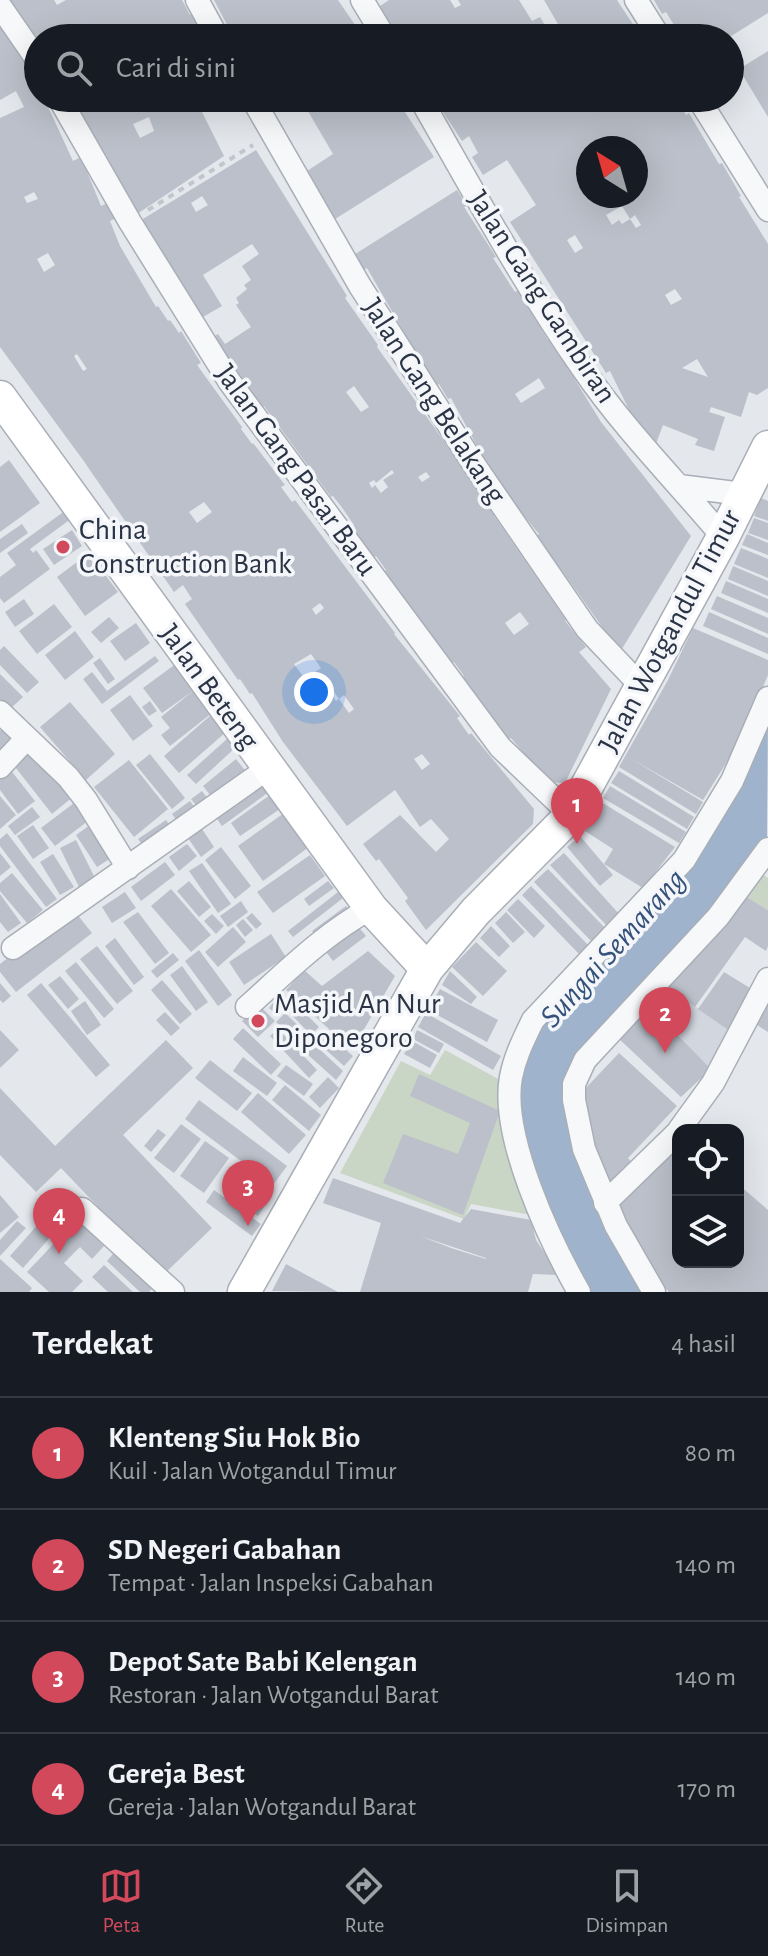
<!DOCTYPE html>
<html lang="id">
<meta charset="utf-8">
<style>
body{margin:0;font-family:"Alegreya Sans",sans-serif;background:#20242c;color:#f1f3f6}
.controls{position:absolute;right:24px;bottom:24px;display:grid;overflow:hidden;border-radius:16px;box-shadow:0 8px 32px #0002}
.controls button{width:72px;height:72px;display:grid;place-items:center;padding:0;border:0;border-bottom:2px solid #363941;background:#171b24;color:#f1f3f6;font:40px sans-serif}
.compass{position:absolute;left:576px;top:136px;width:72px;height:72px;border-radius:50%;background:#171b24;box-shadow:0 8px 32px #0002;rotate:323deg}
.you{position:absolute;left:314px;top:692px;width:28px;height:28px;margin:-20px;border:6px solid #fff;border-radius:50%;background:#1a73e8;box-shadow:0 0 0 12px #1a73e833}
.badge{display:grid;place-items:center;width:52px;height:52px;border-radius:50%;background:#d1495b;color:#fff;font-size:26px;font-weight:700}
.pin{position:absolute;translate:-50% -66px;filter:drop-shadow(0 2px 4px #0008)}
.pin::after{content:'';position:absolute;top:42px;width:28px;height:24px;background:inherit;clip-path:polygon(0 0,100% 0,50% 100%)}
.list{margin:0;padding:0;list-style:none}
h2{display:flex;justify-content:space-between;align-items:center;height:104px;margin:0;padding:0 32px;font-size:34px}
h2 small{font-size:26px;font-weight:400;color:#9ea1a6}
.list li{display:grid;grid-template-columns:52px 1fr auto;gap:24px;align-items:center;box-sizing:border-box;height:112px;padding:0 32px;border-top:2px solid #363941}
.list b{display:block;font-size:30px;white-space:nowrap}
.list p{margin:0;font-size:26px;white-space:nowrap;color:#9ea1a6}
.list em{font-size:26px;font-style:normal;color:#9ea1a6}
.icon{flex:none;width:44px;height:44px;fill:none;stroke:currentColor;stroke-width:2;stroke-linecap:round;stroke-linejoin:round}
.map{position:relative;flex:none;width:768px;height:1292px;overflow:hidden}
.search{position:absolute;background:#171b24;box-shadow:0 8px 32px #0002;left:24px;right:24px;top:24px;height:88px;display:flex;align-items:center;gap:20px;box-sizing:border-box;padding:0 28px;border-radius:44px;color:#9ea1a6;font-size:30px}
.sheet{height:552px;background:#171b24}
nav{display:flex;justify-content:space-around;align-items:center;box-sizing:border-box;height:112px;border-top:2px solid #363941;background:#171b24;font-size:22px;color:#9ea1a6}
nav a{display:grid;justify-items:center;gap:4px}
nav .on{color:#d1495b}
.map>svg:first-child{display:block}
</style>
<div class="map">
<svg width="768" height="1292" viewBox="0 0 768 1292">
<rect width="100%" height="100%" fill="#e4e7ec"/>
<!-- built -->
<path fill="#d2d6de" d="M668,987L731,1032L711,1069L648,1005Z"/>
<!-- green -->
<path fill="#c9d6c5" d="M762,874L768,878V910L745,896Z
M445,1050L502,1081L531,1215L471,1204L464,1219L340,1173L401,1061L430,1075Z"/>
<!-- water -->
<path fill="#9fb4cc" d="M768,717L767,838L741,877L572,1064L644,1292H587L542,1202L521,1117L519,1087L522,1063L545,1020L655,905Z"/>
<!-- building -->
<path fill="#bbc0ca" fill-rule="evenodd" d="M9,0H54L57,5L66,0H182L190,15L196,12L211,38H125L120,29L110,35L112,38H38V57Z
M214,0H338L364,38H234Z
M389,0H450L455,8L461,5L458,0H519L532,21L540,17L552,37L562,31L544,0H617L636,29L629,34L632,38H529L522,27L504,38H395L377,8Z
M654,0H768V13L728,38H682L666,12L662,14Z
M0,25L30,59L38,78V98H44L73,161L81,157L101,206L108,203L116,218L110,221L120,246L156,307L158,306L168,321L170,320L179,333L181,331L201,363L197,365L242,427L241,429L252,444L253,443L285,485L281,487L292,502L295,500L395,633L394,634L460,716L457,718L469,735L471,733L534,809L533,824L426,930L405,901L408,898L379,859L376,861L363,844L400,815L436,852L449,839L431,819L420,827L395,790L347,826L283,742L252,693L250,694L240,679L238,680L185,604L192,599L183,585L174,592L83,460L0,347V118L24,107L16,91L0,100ZM34,192L38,199L27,203L24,197ZM48,253L55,265L44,272L37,259ZM77,354L87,369L83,371L74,356ZM204,502L212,512L197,523L189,512ZM320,603L324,608L316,615L312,609ZM311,654L321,668L305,679L294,664ZM328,684L339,699L344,695L354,709L349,713L339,699L336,701L326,686ZM422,754L430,764L422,770L414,759Z
M768,51V117L739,69Z
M64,98H195L224,156L131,218L108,172L114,170L106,155L100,157L74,101L68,106ZM149,117L154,131L140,138L133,124Z
M311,98H399L405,108L403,109L434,157L335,219L307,171L333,154L305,106L313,101Z
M453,98H676L686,115L689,113L719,164L722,163L741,196L739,197L768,244V388L757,395L749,392L741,417L711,407L709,412L725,417L714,451L695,445L698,439L663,425L654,449L637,426L610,371L606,373L510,222L536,205L507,160L483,175L472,157L478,153L469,136L462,141L439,106ZM588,148H636V196H622L623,201L620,196H588ZM622,206L630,219L635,215L641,225L636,228L630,219L622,224L619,220L612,225L606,215ZM575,235L583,248L575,253L567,240ZM675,289L682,299L671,305L665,295ZM697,359L708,377L682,368Z
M256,150L347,296L345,298L378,345L377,347L496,514L494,516L566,620L565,621L586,647L579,652L611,689L565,783L548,782L511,738L509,739L462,678L464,676L454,662L451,664L430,633L425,636L379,575L386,570L376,556L372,559L349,529L354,525L343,509L333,496L331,497L264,406L261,408L209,340L218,334L225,344L251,327L236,305L239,303L236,298L247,289L244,285L251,280L242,266L259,254L252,244L203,275L222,306L196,321L138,222ZM202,196L208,205L196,212L191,203ZM354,386L369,407L361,412L346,392ZM392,470L394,473L383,480L388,487L381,493L375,485L372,488L369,483L374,480L376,483ZM426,472L430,477L422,482L418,477ZM520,612L529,624L514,635L505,623Z
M457,190L467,206L464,207L496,257L493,258L515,292L518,290L548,340L550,339L601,422L691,536L620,652L560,568L555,570L534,538L539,534L507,495L485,461L451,398L448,399L439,384L435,386L367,268L361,271L352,256ZM539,378L545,388L521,403L515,394Z
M9,460L40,503L0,532V467Z
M761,498L768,501V521L754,516Z
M66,510L72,518L30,549L33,553L36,550L50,569L4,603L0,598V577L16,565L7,553Z
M754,518L768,523V540L748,533Z
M22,524L28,533L0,553V539Z
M72,530L82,546L54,565L43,549Z
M747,534L768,543V555L742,545Z
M741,548L768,559V578L734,564Z
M89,553L118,592L85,616L57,577Z
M733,566L768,581V596L728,579Z
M726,581L768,599V613L721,593Z
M717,596L768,618V634L711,609Z
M24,599L34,614L15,627L5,612Z
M54,604L72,627L37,654L19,631Z
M709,612L768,638V654L703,626Z
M109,617L119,628L101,643L91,632Z
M136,623L150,643L125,661L110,641Z
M693,628L768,660V675L740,741L703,800L630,758L703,802L696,814L619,767L668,680Z
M75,631L94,657L65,680L45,655Z
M4,646L39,682L27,693L0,665V650Z
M155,656L159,661L102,704L83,679L92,672L107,691Z
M100,658L115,679L108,684L93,663Z
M177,663L217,709L170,746L161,735L170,728L161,717L193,691L162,713L143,688Z
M0,674L23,697L10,709L0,699Z
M130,695L153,726L133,741L110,710Z
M150,701L157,711L149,716L142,707Z
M70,702L115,754L86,780L40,727Z
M211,715L226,732L179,773L164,756Z
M5,726L20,744L0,762V731Z
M228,738L236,747L196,784L187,775Z
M34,746L74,796L52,814L12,763Z
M150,754L185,798L172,809L136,765Z
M236,759L248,774L215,801L203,786Z
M129,760L168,809L134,837L94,787Z
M9,768L35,801L18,814L0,790V776Z
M619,771L694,817L687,829L611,783Z
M263,782L269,792L222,826L215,816Z
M610,786L686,832L679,843L603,798Z
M202,791L210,802L200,810L191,799Z
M270,795L280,809L240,836L231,823Z
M0,796L16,815L0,829Z
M190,801L198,812L180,825L172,814Z
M601,802L675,847L643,888L604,864L613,849L585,831Z
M74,803L88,821L55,846L41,828Z
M32,807L40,817L15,835L8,826Z
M284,813L309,847L263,881L238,846Z
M166,820L173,830L146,850L138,839Z
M33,825L49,848L33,859L17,836Z
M90,825L111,858L97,867L76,835Z
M202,829L214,847L201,857L188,838Z
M7,833L57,899L46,907L0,846V839Z
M580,836L613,875L600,886L567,847Z
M76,840L97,882L81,891L60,848Z
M187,844L197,856L179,871L169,857Z
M221,847L251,886L235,899L205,860Z
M0,853L11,867L0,876Z
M564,853L620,915L607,926L550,865Z
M53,854L74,887L60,895L40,862Z
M310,855L325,876L273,913L257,892Z
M165,862L175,875L141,901L131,887Z
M202,863L231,904L218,913L189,871Z
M548,869L606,929L593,943L534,882Z
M12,873L43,910L27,923L0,891V883Z
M189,881L211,907L199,917L177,891Z
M328,881L334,888L309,906L304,899Z
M531,886L588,945L579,954L522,895Z
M171,889L211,935L191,952L151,906Z
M125,892L136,908L112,923L102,907Z
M338,892L343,898L293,937L288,931Z
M0,894L21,923L8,932L0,922Z
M745,896L768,910V946L766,951L745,937L695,1007L668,987Z
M518,899L545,926L534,938L507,910Z
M241,901L248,912L228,927L220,916Z
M346,906L353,915L319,940L312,931Z
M72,908L92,933L16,992L0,972V964Z
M138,912L169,953L155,964L123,922Z
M506,912L525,932L513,943L495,923Z
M252,913L262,924L256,929L246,918Z
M212,914L224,926L216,934L204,921Z
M243,919L253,930L245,937L236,925Z
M353,920L366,936L333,961L321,945Z
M491,926L510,946L499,957L480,938Z
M233,927L246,942L218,967L205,952Z
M271,934L286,957L244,985L229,962Z
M115,938L144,977L134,985L105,946Z
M476,942L507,971L483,996L452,967Z
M97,946L133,991L117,1004L80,959Z
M199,950L232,995L218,1006L185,961Z
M368,951L395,976L352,1050L286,990L304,970L322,986Z
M173,953L179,960L157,978L151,971Z
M76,962L114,1009L104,1018L65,971Z
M182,966L208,1002L196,1011L170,975Z
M450,971L477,997L471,1004L442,985Z
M724,972L750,988L731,1032L698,1009Z
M60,976L79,999L68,1009L48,985Z
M162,980L192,1014L180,1024L151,990Z
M0,983L11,996L3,1003L0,1000Z
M41,983L110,1065L96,1077L27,995Z
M768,985V1032L754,1023Z
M440,989L498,1020L487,1042L428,1010Z
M280,994L288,1001L277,1015L269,1008Z
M292,1000L319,1027L311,1035L284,1007Z
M85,1001L101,1025L87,1035L71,1011Z
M258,1004L275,1021L258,1037L242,1021Z
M648,1005L711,1069L681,1097L617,1037Z
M165,1012L180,1028L171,1036L156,1020Z
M285,1013L310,1037L301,1046L276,1022Z
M426,1013L501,1056L493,1070L418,1027Z
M243,1028L281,1064L271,1075L233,1039Z
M278,1029L317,1070L309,1078L270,1036Z
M0,1030L19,1050L0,1068Z
M323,1030L353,1056L344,1066L315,1040Z
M417,1030L444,1044L439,1053L413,1039Z
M166,1040L193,1068L123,1135L212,1228L163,1275L61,1168L36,1192L0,1155V1088L55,1146Z
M412,1041L437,1055L430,1068L404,1054Z
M314,1044L343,1071L336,1080L306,1053Z
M619,1053L677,1106L628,1158L634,1165L608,1189L589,1133L582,1092Z
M243,1057L277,1083L267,1096L233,1071Z
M210,1060L252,1093L237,1111L195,1078Z
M286,1065L313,1084L304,1096L277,1076Z
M419,1074L500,1111L463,1215L383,1183L403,1134L458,1154L470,1123L410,1096Z
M328,1077L339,1088L320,1108L309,1097Z
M285,1085L321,1115L309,1131L272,1100Z
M258,1093L306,1135L289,1154L241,1112Z
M199,1100L287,1166L273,1185L185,1119Z
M181,1124L201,1139L174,1173L154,1158Z
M158,1129L166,1135L151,1152L144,1146Z
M205,1141L229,1158L204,1193L180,1176Z
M678,1141V1262H738V1184L768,1210V1292H669L640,1261L616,1206Z
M233,1176L268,1201L258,1216L223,1191Z
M333,1178L460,1223L471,1209L531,1220L536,1240L559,1275L533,1274L528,1292H360L381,1223L323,1203ZM420,1236L486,1258V1259L451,1248Z
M214,1190L261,1224L252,1236L206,1202Z
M0,1195L19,1217L0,1233Z
M48,1213L61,1225L23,1268L10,1256Z
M77,1219L104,1246L92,1259L80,1247L64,1263L83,1281L72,1292H49L27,1272Z
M17,1221L26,1228L0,1256V1240Z
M118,1248L156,1284L149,1292H140L107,1261Z
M0,1259L32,1288L29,1292H0Z
M286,1264L338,1292L272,1291Z
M104,1265L133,1292H108L92,1277Z"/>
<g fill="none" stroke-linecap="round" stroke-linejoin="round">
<defs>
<path id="street" d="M197,0L218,38
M362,0L385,38
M636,0L660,38
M0,6L38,61
M59,98L130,222L229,381L500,747L571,815
M252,98L360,286L471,460L587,629L641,686
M420,98C472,189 523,283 583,369C625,430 676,481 723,537
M698,98L768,210
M679,486L743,494
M0,712L68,777L86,800L128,868
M0,767L27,738
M13,948L267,769
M247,1007C286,972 324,934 371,908
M679,1130L713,1083L768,979
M605,1203L678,1132
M82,1209L173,1292
M579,1292C550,1241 500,1136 511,1077C515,1056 524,1039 533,1020L684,860L732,781L768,698
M654,1292L616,1226L584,1149L574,1100V1084L585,1060L718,917L768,849"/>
<path id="secondary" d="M0,397L371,908L427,969
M244,1292L427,969L476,911L571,815L723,537L768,447"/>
</defs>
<!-- street casing -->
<use href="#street" stroke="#a9aeb7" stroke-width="25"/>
<!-- secondary casing -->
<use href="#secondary" stroke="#a9aeb7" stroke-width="35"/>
<!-- path -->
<path stroke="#c2c5cb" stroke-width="4" stroke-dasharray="6 6" stroke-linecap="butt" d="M148,210L253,145"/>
<!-- street -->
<use href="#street" stroke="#f7f8fa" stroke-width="22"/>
<!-- secondary -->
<use href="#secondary" stroke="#fff" stroke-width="32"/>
</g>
<!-- markers -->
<g fill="#d1495b" stroke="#f4f6f9" stroke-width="3">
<circle cx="63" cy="547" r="8"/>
<circle cx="258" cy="1021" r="8"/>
</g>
<g text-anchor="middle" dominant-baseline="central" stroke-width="7" stroke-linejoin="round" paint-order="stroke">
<!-- street labels -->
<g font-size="30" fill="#2b3445" stroke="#f4f6f9">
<text transform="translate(542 297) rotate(57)">Jalan Gang Gambiran</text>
<text transform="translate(434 401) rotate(57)">Jalan Gang Belakang</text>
<text transform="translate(296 470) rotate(54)">Jalan Gang Pasar Baru</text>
<text transform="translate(670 631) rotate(-62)">Jalan Wotgandul Timur</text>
<text transform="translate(209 687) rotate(54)">Jalan Beteng</text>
</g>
<!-- poi labels -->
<g font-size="30" fill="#2b3445" stroke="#f4f6f9" text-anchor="start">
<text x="79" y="530">China<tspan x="79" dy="34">Construction Bank</tspan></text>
<text x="274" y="1004">Masjid An Nur<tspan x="274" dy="34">Diponegoro</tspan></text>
</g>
<!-- water labels -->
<g font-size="32" font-style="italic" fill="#34527a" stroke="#f4f6f9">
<text transform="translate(613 948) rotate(-48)">Sungai Semarang</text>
</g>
</g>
</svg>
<div class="controls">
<button><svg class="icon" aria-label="locate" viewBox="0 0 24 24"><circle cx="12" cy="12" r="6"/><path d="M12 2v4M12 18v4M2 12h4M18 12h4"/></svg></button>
<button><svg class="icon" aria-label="layers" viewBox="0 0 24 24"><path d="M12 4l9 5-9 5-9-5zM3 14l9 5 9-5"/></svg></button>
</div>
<svg class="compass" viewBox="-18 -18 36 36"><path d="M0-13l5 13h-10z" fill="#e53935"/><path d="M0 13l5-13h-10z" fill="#9ea1a6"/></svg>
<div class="you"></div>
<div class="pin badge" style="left:577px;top:844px">1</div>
<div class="pin badge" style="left:665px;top:1053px">2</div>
<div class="pin badge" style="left:248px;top:1226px">3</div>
<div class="pin badge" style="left:59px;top:1254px">4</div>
<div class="search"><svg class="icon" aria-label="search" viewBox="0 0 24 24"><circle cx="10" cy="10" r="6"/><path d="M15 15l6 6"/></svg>Cari di sini</div>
</div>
<section class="sheet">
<h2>Terdekat<small>4 hasil</small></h2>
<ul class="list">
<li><span class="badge">1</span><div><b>Klenteng Siu Hok Bio</b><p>Kuil · Jalan Wotgandul Timur</p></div><em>80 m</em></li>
<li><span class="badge">2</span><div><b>SD Negeri Gabahan</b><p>Tempat · Jalan Inspeksi Gabahan</p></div><em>140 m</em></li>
<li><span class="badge">3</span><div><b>Depot Sate Babi Kelengan</b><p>Restoran · Jalan Wotgandul Barat</p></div><em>140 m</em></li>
<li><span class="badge">4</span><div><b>Gereja Best</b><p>Gereja · Jalan Wotgandul Barat</p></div><em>170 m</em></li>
</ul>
</section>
<nav>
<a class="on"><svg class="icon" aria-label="map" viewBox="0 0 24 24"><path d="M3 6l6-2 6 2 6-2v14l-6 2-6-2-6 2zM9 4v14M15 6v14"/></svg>Peta</a>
<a><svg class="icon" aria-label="directions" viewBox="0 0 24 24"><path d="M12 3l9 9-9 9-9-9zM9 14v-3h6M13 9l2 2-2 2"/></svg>Rute</a>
<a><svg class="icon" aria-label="saved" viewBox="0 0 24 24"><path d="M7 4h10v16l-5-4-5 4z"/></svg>Disimpan</a>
</nav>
